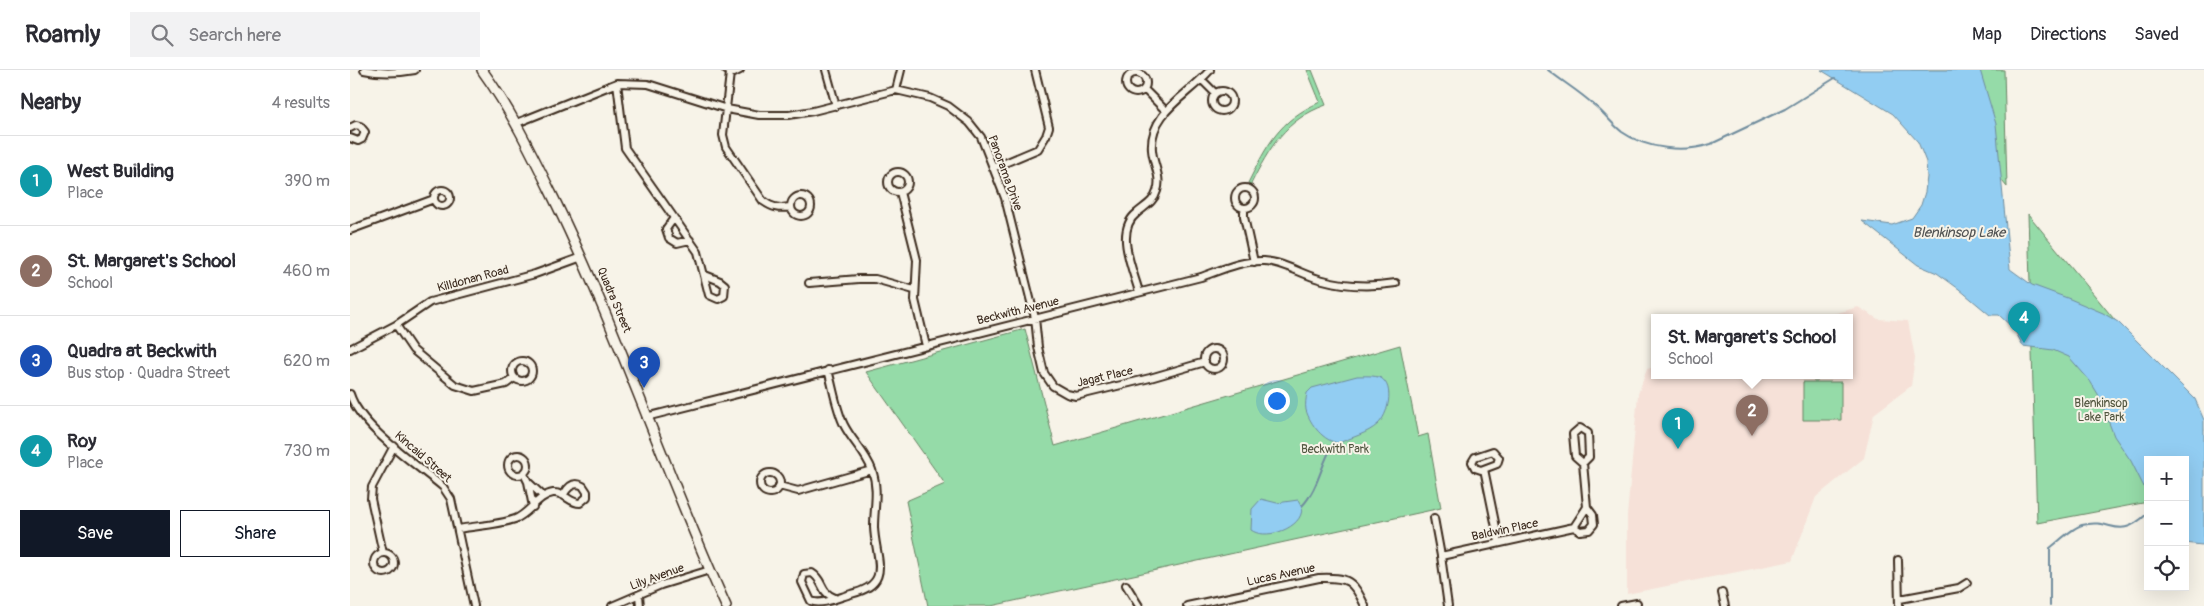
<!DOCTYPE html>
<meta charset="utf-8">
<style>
body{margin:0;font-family:Pangolin,sans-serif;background:#f2f2f3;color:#2b2b33}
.controls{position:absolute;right:15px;bottom:15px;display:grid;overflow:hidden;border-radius:0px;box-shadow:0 5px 20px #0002}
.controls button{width:45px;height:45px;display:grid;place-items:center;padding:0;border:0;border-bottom:1px solid #e1e1e2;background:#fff;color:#2b2b33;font:25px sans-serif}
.you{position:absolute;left:926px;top:330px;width:18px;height:18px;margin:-12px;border:4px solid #fff;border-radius:50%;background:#1a73e8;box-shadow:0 0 0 8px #1a73e833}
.badge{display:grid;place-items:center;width:32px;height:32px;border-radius:50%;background:#111827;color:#fff;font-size:16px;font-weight:700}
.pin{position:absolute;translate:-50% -41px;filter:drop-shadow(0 1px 2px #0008)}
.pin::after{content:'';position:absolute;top:26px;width:18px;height:15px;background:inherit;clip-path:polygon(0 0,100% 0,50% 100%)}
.popup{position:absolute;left:1301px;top:244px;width:202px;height:65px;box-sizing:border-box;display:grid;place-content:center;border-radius:0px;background:#fff;filter:drop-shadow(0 1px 4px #0005);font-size:16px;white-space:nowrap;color:#7c7c81}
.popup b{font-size:19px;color:#2b2b33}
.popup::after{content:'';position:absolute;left:50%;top:100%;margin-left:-10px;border:10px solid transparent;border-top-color:#fff}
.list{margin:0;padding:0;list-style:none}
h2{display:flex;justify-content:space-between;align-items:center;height:65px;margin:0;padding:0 20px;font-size:21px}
h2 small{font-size:16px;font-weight:400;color:#7c7c81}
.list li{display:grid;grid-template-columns:32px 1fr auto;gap:15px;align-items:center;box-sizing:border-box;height:90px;padding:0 20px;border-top:1px solid #e1e1e2}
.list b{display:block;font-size:19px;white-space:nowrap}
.list p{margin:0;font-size:16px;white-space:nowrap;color:#7c7c81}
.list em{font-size:16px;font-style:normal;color:#7c7c81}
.actions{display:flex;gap:10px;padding:15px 20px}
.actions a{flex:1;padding:11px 0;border:1px solid #111827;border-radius:0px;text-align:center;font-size:18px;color:#111827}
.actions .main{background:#111827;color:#fff}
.icon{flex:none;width:28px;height:28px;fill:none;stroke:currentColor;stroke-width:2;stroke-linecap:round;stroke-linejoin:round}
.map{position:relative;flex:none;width:1854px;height:536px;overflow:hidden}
header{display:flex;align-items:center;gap:30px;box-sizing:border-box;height:70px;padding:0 25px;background:#fff;border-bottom:1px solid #e1e1e2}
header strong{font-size:24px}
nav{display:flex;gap:28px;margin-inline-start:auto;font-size:18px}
.search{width:350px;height:45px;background:#f2f2f3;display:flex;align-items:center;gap:12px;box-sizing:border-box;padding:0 18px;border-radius:0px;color:#7c7c81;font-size:19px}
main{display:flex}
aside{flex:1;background:#fff}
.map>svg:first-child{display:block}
</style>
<header>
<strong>Roamly</strong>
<div class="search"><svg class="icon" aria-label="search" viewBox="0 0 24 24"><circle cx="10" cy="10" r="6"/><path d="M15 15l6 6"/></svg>Search here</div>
<nav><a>Map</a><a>Directions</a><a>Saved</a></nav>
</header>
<main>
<aside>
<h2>Nearby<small>4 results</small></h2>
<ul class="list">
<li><span class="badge" style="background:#0f9aa8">1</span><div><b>West Building</b><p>Place</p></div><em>390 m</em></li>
<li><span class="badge" style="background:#8d6e63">2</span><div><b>St. Margaret's School</b><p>School</p></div><em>460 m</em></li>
<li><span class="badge" style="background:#1a4fb4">3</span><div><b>Quadra at Beckwith</b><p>Bus stop · Quadra Street</p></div><em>620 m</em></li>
<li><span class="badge" style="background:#0f9aa8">4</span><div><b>Roy</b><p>Place</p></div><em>730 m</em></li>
</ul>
<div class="actions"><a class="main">Save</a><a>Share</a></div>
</aside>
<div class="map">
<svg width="1854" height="536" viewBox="0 0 1854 536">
<rect width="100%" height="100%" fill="#f7f3e8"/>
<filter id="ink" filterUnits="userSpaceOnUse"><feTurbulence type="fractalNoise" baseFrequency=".02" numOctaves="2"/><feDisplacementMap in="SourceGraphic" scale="10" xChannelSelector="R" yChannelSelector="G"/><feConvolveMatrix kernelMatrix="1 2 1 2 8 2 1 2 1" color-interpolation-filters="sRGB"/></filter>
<g filter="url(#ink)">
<!-- built -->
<path fill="#f6e1d8" d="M1508,237L1528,249L1558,251L1565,288L1561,316L1524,344L1514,388L1466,427L1442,491L1277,524V446L1288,324L1297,299L1304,297V305H1500V247H1473Z"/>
<!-- green -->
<path fill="#95dba8" stroke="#688263" d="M957,0H962L976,35C936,49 919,78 901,114L898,113C917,75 929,50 970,32Z
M1561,0H1654L1657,117Z
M1678,144L1854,359L1835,390H1798V432L1687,453Z
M675,259L705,376L1050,275L1068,367L1078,364L1091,438L641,536H578L556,431L595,414L516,302Z
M1453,312H1491V350H1453Z"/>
<!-- water -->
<path fill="#92cdf2" stroke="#6f8c9d" d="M1471,0H1630L1646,54L1660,199L1682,215L1720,229L1753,243L1768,252L1845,329L1854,350V473L1852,475L1835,473V390H1798V425L1781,391L1764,366L1748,324L1740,311L1719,287L1703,280L1673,276L1664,259L1649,245H1640L1609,219L1587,203L1568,195L1512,151L1542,155L1562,148L1571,135L1575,122L1577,107L1576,92L1568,72L1543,44Z
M1007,306C1014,306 1024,305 1031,308C1045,317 1038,345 1028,354C1017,364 1002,367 989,373C974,372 960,354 956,340C955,334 956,329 957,323L962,318Z
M911,429L927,433L948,430C965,452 919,473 901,460L902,439Z"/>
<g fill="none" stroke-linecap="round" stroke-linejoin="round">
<!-- stream -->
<path stroke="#6f8c9d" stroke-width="2" d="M1198,0C1213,12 1230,22 1244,35C1254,43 1262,54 1272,62C1296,79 1334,83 1361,74L1435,39L1485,8
M952,436C969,418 971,393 984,373
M1700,536V478C1709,471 1722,458 1732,455C1764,447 1766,473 1798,443"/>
<defs>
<path id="street" d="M14,0C32,4 48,3 65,0
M376,0L384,3L390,0
M476,0L486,36
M776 13a10 10 0 1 1 20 0a10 10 0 1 1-20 0Z
M380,3L373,65L376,77L413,131C423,138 429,139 440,137
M852,10L865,23
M267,13L275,78L348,182L359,225L368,229L374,226L375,215L370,211L355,205
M794,19L816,41
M546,20L551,0
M862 31a10 10 0 1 1 20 0a10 10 0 1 1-20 0Z
M167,53L267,13L298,14L377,39L409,45H439L463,41L546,20L580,28L598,36L619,52L631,67L655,128L685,248L688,277L694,303L703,316L717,324L726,326L800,308L855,292
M0,58L6,55L10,56L15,62L12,69L8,71L0,68
M643,98L688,79L696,66L699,57L685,0
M538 112a10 10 0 1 1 20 0a10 10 0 1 1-20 0Z
M885 128a10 10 0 1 1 20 0a10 10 0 1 1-20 0Z
M84 128a8 8 0 1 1 16 0a8 8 0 1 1-16 0Z
M550,122L567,190L565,230L576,276
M441 136a10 10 0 1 1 20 0a10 10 0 1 1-20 0Z
M894,138V147L904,192
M324,148L316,159L319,168L327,173L340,170
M0,160L84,129
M459,213L509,209H525L564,220
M789,222C783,199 764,161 787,143C795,136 804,132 807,121C812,107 803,94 802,80C799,42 839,25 860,0
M46,255L63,280L105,315L124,321L156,314L164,308
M0,279L46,255L80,232L185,204L232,187
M854 289a10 10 0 1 1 20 0a10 10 0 1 1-20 0Z
M162 301a10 10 0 1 1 20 0a10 10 0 1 1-20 0Z
M478,300C483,317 486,339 494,355C502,371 516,383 522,400C529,420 524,437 524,457C525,488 544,514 501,524C490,527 471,536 461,531L452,512L454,504L462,503C474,510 469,522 485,528
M0,324C10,357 66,394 93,417L101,429L124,536
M296,347L851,207C871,200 893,190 914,191C933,192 951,204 969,209C994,216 1021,217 1046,213
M1230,358L1238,363L1239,387L1233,393L1225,386L1223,364Z
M1143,381L1149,388L1147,394L1131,400L1125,398L1122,392L1125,387Z
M158 395a10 10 0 1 1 20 0a10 10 0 1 1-20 0Z
M1233,393L1237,437
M1134,399L1149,472
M410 413a10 10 0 1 1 20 0a10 10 0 1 1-20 0Z
M174,404L178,412L193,426
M178,412L183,437
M429,416L448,421L522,400
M1084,448L1091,486L1098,536
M108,459C126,456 148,455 165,449C179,444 188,425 203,423C215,422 219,433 230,433L237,427V422L233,416C224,411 218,417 214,424
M33,483L21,429L22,417L44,376
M24 493a10 10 0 1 1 20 0a10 10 0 1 1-20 0Z
M1091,486L1224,457L1237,437L1243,445L1244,454L1239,460L1230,461L1224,457
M1548,490L1549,536
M776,515L789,536
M1372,523L1375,536
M289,525L290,536
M1550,529L1609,518L1617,513
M262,536L311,515L360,500
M837,536L969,508C998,507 1003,510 1015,536
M1271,536L1287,533"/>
<path id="secondary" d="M132,0C163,43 184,88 207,135C270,266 316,404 376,536"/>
</defs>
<!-- street casing -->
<use href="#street" stroke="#3b2a1e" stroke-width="10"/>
<!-- secondary casing -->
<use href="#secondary" stroke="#3b2a1e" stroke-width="12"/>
<!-- street -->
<use href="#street" stroke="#f7f3e8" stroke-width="6"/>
<!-- secondary -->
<use href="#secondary" stroke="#f7f3e8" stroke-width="9"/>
</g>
</g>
<g text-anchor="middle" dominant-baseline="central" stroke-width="4" stroke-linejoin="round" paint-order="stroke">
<!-- street labels -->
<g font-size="12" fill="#3b2a1e" stroke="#f7f3e8">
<text transform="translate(655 103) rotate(70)">Panorama Drive</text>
<text transform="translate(123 209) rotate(-15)">Killdonan Road</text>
<text transform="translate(264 230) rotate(67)">Quadra Street</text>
<text transform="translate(668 241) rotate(-14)">Beckwith Avenue</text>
<text transform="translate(755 307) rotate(-13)">Jagat Place</text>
<text transform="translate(73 387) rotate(41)">Kincaid Street</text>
<text transform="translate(1155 460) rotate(-12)">Baldwin Place</text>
<text transform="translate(931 505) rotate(-12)">Lucas Avenue</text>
<text transform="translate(307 507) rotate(-20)">Lily Avenue</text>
</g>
<!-- park labels -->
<g font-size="12" fill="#525640" stroke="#f7f3e8">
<text x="1751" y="333">Blenkinsop<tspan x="1751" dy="14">Lake Park</tspan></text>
<text x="985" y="379">Beckwith Park</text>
</g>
<!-- water labels -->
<g font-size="14" font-style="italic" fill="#515353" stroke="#f7f3e8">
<text x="1609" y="162">Blenkinsop Lake</text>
</g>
</g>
</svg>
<div class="controls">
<button>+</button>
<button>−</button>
<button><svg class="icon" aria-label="locate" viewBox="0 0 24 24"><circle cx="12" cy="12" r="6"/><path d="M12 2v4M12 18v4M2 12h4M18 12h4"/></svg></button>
</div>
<div class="you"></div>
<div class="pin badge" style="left:1328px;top:379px;background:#0f9aa8">1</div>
<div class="pin badge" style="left:1402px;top:366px;background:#8d6e63">2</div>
<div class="popup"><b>St. Margaret's School</b>School</div>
<div class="pin badge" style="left:294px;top:318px;background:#1a4fb4">3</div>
<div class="pin badge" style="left:1674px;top:273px;background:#0f9aa8">4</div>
</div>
</main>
